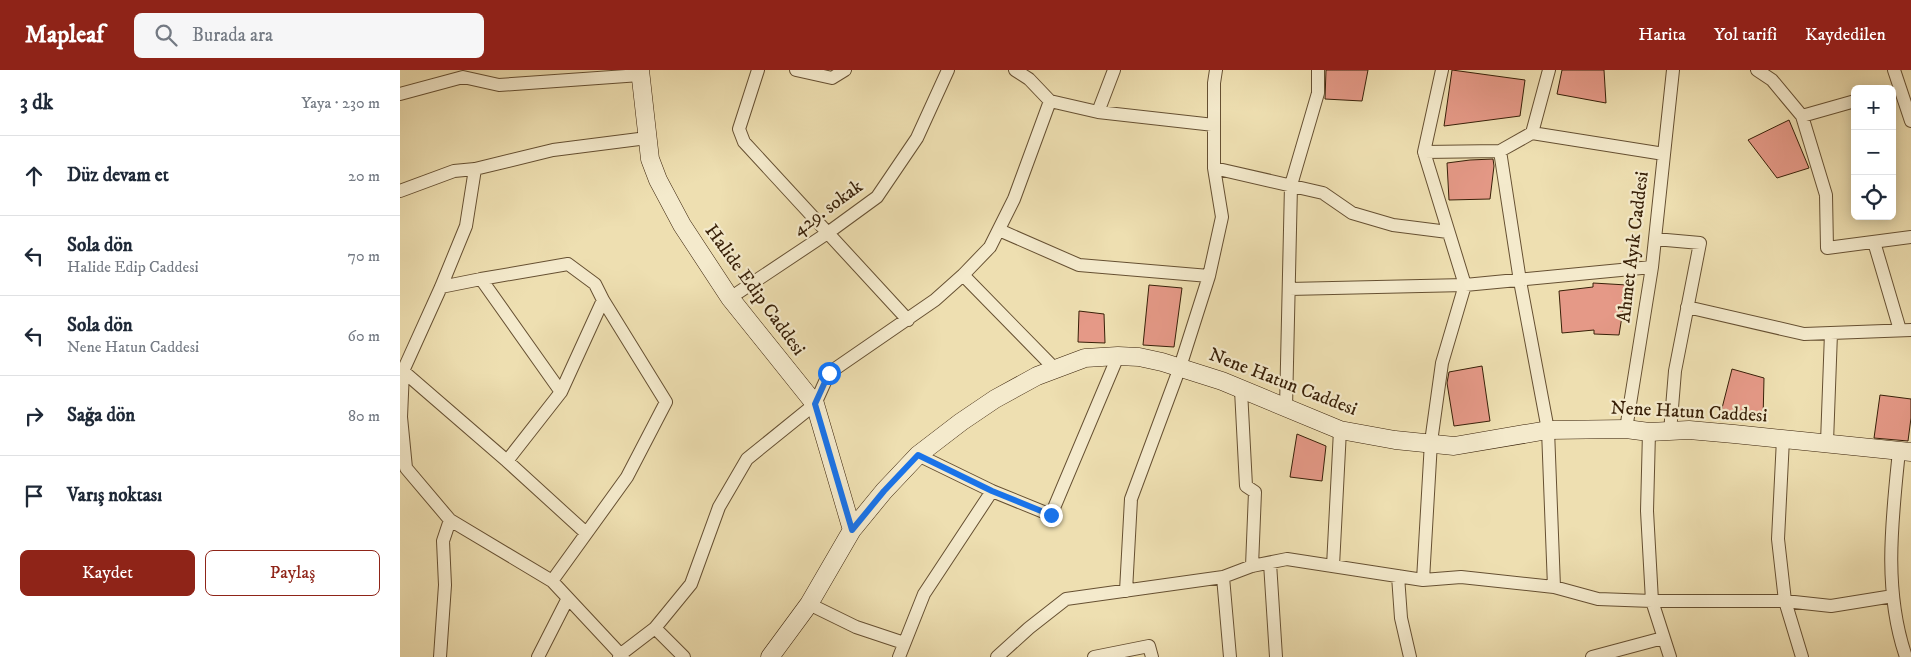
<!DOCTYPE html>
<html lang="tr">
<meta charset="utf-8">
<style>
body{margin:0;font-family:"IM FELL DW Pica",serif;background:#f6f6f7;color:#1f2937}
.controls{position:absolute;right:15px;top:15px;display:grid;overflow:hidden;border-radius:8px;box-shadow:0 2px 12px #0003}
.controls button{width:45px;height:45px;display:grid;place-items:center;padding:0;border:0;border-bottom:1px solid #e0e1e3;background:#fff;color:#1f2937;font:25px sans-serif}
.stop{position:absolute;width:15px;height:15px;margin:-11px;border:4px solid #1a73e8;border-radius:50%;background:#fff}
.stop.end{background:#1a73e8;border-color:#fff;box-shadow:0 1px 5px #0008}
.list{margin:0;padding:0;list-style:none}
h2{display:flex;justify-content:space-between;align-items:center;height:65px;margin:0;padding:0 20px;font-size:21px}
h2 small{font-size:16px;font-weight:400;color:#747a83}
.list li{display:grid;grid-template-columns:32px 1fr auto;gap:15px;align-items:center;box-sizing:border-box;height:80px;padding:0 20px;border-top:1px solid #e0e1e3}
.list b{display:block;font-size:19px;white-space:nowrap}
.list p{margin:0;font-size:16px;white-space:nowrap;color:#747a83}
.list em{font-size:16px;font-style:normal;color:#747a83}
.actions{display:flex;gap:10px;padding:15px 20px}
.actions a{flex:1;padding:11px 0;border:1px solid #8f2418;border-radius:8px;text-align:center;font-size:18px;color:#8f2418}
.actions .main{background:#8f2418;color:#fff}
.icon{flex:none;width:28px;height:28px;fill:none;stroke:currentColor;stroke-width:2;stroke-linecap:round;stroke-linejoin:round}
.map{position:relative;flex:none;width:1511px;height:587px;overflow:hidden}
header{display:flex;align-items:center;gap:30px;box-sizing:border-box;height:70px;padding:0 25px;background:#8f2418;color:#fff}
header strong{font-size:24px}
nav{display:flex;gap:28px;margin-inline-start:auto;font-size:18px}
.search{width:350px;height:45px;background:#f6f6f7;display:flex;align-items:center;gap:12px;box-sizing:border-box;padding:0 18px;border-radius:8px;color:#747a83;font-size:19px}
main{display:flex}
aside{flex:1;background:#fff}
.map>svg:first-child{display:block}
</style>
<header>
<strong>Mapleaf</strong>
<div class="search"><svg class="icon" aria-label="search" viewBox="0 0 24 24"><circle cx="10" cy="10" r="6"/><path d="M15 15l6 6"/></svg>Burada ara</div>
<nav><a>Harita</a><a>Yol tarifi</a><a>Kaydedilen</a></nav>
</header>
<main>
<aside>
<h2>3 dk<small>Yaya · 230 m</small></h2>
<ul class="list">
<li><svg class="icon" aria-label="ahead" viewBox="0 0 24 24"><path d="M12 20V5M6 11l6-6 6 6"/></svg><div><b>Düz devam et</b></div><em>20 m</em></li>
<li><svg class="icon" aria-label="left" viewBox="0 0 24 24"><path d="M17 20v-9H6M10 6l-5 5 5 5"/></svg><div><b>Sola dön</b><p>Halide Edip Caddesi</p></div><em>70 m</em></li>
<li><svg class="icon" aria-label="left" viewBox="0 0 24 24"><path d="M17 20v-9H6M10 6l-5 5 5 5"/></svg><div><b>Sola dön</b><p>Nene Hatun Caddesi</p></div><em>60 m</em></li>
<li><svg class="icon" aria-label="right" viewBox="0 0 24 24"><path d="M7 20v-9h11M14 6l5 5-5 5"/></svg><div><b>Sağa dön</b></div><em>80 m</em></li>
<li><svg class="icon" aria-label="arrive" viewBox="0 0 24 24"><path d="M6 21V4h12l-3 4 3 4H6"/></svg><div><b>Varış noktası</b></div></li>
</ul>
<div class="actions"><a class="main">Kaydet</a><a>Paylaş</a></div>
</aside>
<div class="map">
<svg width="1511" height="587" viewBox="0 0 1511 587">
<rect width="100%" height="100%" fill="#eedfb1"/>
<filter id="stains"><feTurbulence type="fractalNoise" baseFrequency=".004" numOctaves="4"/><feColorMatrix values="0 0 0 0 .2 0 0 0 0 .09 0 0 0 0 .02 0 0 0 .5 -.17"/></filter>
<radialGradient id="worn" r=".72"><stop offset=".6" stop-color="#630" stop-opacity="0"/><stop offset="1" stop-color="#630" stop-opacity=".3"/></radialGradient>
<!-- building -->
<path fill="#e59987" stroke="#382008" d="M926,0H968L962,31L925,29Z
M1052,0L1125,10L1120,46L1044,56Z
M1162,0H1204L1206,33L1157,24Z
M1389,50L1409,98L1377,108L1348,70Z
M1093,89L1094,96L1090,129L1049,130L1047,93L1070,90Z
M1193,213L1227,215L1219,265L1194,264V260L1162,263L1159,221L1193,217Z
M749,215L782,218L774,277L743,275Z
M679,241L704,244L705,273L678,272Z
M1082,296L1090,351L1054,356L1047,313L1049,302Z
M1332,299L1364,308L1363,350L1320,346Z
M1480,325L1511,329V348L1508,371L1474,368Z
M897,364L926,376L922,411L890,407Z"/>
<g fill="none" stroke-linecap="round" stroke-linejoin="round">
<defs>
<path id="street" d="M358,0L339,59L344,72L508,250
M396,0L432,8L445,0
M615,0L629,9L650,31L698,42L814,55
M1357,0L1372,10L1402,46L1426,125L1427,178L1511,167
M1494,0L1511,51
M0,24L63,7L99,15L240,5
M698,42L714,0
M1402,46L1455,31
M1132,63L1264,84
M1100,81L1120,211L1148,360L1154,517
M1024,82L1100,81L1132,63L1149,0
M814,98L923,123L952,143L993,155L1048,162
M75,99L66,156L41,217L3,301L1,347L6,398L50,450L152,511L223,587
M0,121L54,101L75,99L153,80L247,68
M599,160L679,195L809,206
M1255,169L1300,173L1275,301L1270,362
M1474,172L1500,260
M563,205L655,299
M81,209L161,322
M41,217L81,209L168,194L195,214L203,230L266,332L227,407L152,511
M889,219L1065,215L1252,197
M330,228L429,162L477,127L517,68L548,0
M1287,237L1404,264L1511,260
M3,301L107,391L186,463
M841,320L846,416L855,422L852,496
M886,338L891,115L918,23V0
M1226,359L1252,197L1273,0
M1249,362L1247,441L1252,531L1270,587
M1383,369L1378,469L1385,531L1402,587
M1427,372L1431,263
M1499,381C1492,450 1483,520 1506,587
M518,385L592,421L651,445L718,286
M107,391L161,322L203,230
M870,493L876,587
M933,496L940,360
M998,506L1001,548L1010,587
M823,507L830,587
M1023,510L1031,372L1042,293L1065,215L1024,82L1042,0
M726,521L731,429L780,297L809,206L822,147L814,98V13L816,0
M409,534L456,557L504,573
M255,558L284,587
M40,587L45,515L43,471L50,450
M138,587L168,528
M219,587L221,584L255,558L291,514L319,437L347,389L415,334L429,303L535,230L563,205L590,177L614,129L650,31
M499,587L524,524L592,421
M597,587L629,558L666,529L823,507L852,496L887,489L1023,510L1061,507L1154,517L1198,529L1252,531H1385L1431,536L1493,526
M694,587L749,576L752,587
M1192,587L1263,568"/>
<path id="secondary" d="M240,0L250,89L258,110L282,155L330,228L415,334L452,460
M370,587L409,534L452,460L484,421L518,385L561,352L595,329L637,306L685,288L718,286L739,287L762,292L822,311L940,360L995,370L1054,376L1148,360L1226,359L1249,362L1289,360L1334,364L1511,382"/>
</defs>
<!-- street casing -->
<use href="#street" stroke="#665032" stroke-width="14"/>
<!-- secondary casing -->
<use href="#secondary" stroke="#382008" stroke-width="19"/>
<!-- street -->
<use href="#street" stroke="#f4eacc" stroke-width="12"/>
<!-- secondary -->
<use href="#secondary" stroke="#f4eacc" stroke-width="18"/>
</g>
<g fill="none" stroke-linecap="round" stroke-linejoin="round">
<!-- route -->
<path stroke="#1a73e8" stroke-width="6" d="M429,303L415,334L452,460L484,421L518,385L592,421L651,445"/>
</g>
<g text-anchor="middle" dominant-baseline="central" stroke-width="4.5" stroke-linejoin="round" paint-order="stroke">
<!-- street labels -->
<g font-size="19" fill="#382008" stroke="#f4eacc">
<text transform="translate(428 138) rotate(-36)">429. sokak</text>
<text transform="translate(1233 177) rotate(-83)">Ahmet Ayık Caddesi</text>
<text transform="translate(355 220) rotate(54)">Halide Edip Caddesi</text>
<text transform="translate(883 312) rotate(21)">Nene Hatun Caddesi</text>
<text transform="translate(1289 342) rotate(3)">Nene Hatun Caddesi</text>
</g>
</g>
<rect width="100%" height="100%" filter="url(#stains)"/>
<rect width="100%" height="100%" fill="url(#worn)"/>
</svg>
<div class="controls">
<button>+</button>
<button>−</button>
<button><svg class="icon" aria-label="locate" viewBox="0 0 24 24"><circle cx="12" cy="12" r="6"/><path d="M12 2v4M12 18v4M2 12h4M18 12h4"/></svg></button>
</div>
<div class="stop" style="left:429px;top:303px"></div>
<div class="stop end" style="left:651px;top:445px"></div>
</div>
</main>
